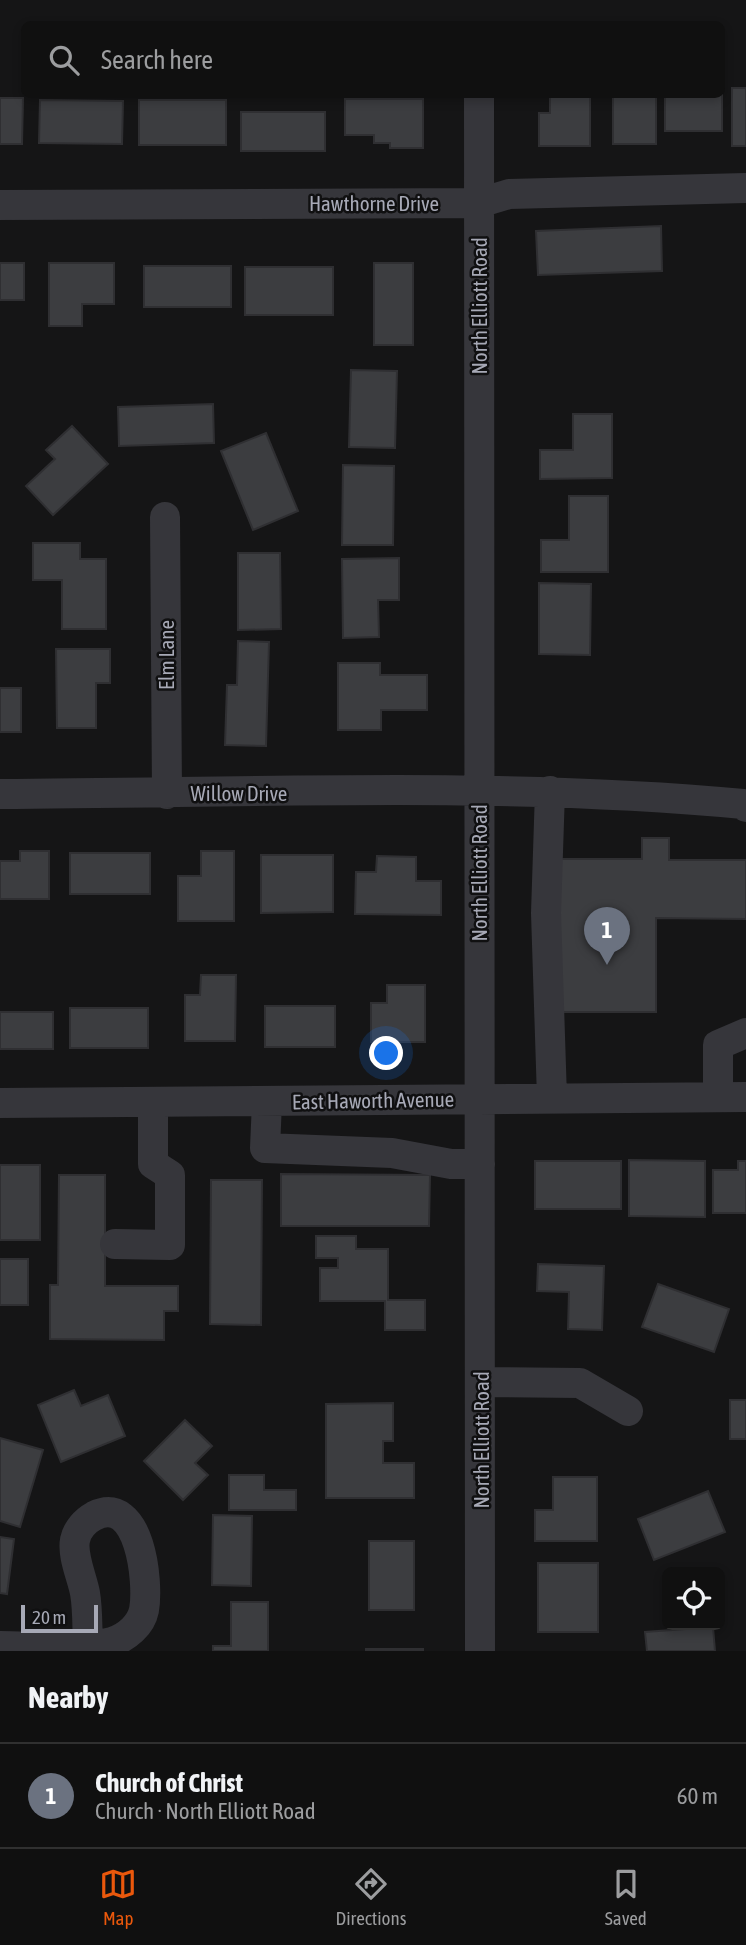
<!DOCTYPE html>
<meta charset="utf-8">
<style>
body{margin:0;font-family:"Asap Condensed",sans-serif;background:#191919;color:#f1f3f6}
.controls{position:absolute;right:21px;bottom:21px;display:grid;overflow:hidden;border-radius:10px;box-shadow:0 4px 10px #0003}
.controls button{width:63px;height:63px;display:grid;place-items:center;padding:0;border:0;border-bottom:2px solid #303030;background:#101010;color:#f1f3f6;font:35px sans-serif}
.scale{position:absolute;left:21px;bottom:18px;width:77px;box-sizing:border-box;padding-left:7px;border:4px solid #a7a9b6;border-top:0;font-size:19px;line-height:24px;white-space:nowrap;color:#a7a9b6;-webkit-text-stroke:5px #101011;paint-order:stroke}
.you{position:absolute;left:387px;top:1054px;width:24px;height:24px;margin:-18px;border:5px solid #fff;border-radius:50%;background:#1a73e8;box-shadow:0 0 0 10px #1a73e833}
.badge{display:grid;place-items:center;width:46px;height:46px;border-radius:50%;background:#ea580c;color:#fff;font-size:23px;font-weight:700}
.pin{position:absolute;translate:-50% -58px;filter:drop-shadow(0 2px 4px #0008)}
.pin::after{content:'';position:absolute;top:37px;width:24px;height:21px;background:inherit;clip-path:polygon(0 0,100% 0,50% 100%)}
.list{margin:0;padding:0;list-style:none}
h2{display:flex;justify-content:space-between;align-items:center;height:91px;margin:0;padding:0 28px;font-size:30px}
h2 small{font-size:23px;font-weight:400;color:#9c9d9f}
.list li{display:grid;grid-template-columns:46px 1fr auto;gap:21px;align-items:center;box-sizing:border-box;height:105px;padding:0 28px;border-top:2px solid #303030}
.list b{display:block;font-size:26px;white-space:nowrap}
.list p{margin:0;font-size:23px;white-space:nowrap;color:#9c9d9f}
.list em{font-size:23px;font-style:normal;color:#9c9d9f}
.icon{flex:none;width:38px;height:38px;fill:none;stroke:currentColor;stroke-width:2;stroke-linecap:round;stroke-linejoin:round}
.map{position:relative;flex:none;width:746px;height:1651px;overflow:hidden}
.search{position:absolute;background:#101010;box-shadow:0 4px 10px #0003;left:21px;right:21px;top:21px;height:77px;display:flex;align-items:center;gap:18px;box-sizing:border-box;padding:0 24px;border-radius:10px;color:#9c9d9f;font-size:26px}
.sheet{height:196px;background:#101010}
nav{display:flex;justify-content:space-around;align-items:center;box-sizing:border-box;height:98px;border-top:2px solid #303030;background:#101010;font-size:19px;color:#9c9d9f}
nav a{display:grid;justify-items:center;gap:4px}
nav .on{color:#ea580c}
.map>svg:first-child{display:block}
</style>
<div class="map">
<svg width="746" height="1651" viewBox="0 0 746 1651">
<rect width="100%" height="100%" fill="#151516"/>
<!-- building -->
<path fill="#3c3d40" stroke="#2f2f32" stroke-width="2" d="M732,88H746V146H732Z
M550,94H590V146H539V113H550Z
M613,94H656V144H613Z
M665,95H722V131H665Z
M0,98H23L22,144H0Z
M345,99H423V148H390V143H374V135H345Z
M40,100L123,101L122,144L39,143Z
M139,100H226V145H139Z
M241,112H325V151H241Z
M661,226L662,271L538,275L536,231Z
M0,263H24V300H0Z
M49,263H114V304H82V326H49Z
M374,263H413V345H374Z
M144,266H231V307H144Z
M245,267H333V315H245Z
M351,370L397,371L395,448L349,447Z
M213,404L214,443L119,446L118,407Z
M573,414H612V478L540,479V450H573Z
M72,426L108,464L53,515L26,486L55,459L46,450Z
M266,433L298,511L253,530L221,451Z
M343,465L394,466L393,545H342Z
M569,496H608V572H541V540H569Z
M33,543H80V559H106V629H62V580H33Z
M238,553H280L281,629L238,630Z
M399,558V600H378L379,637L343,638L342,559Z
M539,583L591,584L590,655L539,654Z
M238,641L269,642L266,746L225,745L227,685H237Z
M56,649H110V683H96V728H57Z
M338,663H380V675H427V710H381V730H338Z
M0,688H21V732H0Z
M642,838H669V860H746V919L656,918V1012H557V859H642Z
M20,851H49V899H0V861H20Z
M201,851H234V921H178V876H201Z
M70,853H150V894H70Z
M261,855H333V912L261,913Z
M377,856L416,857V881H441V915L355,914L356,872H376Z
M201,975H236L235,1041H185V995H200Z
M387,985H425V1042H371V1003H387Z
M265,1006H335V1047H265Z
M70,1008H148V1048H70Z
M0,1012H53V1049H0Z
M629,1160L705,1161V1217L629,1216Z
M535,1161H621V1209H535Z
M738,1161H746V1213H713V1170H738Z
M0,1165H40V1240H0Z
M281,1174L430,1175L429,1226H281Z
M59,1175H105V1286H178V1311H164V1340L50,1339V1285H58Z
M211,1180H262L261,1325L210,1324Z
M316,1236H356V1249H388V1300H425V1330H385V1301H320V1268H338V1258H316Z
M0,1259H28V1305H0Z
M538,1264L604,1266L602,1330L568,1329L569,1292L537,1291Z
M658,1284L729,1309L714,1352L642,1327Z
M74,1390L81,1406L108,1395L125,1436L61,1462L38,1405Z
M730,1400H746V1439H730Z
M393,1403V1441H383V1463H414V1498H326V1404Z
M185,1420L212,1446L195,1463L208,1475L183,1500L144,1461Z
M0,1438L43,1450L20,1527L0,1521Z
M229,1475H264V1490H296V1510H229Z
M553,1477H597V1541H535V1510H553Z
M708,1491L725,1532L654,1560L638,1519Z
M213,1515L252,1516L251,1586L212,1585Z
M0,1537L14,1539L7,1594L0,1593Z
M369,1541H414V1610H369Z
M538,1563H598V1632H538Z
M231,1602H268V1651H213V1646H231Z
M713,1627L715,1651H647L645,1632Z
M366,1649H423V1651H366Z"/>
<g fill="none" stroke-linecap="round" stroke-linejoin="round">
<!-- minor -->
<path stroke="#36363b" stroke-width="30" d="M479,94L480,1651
M0,205L479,203L509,194L746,188
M165,517L167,794
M550,791L546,913L552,1098
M0,794C247,793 497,781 743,804L746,807
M718,1097V1045L746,1033
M267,1102L265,1148L392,1153L451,1164H480
M0,1103L746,1097
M115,1244L170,1245V1175L153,1164V1102
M481,1382L580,1383L628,1411
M0,1646C35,1646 79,1651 112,1642C127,1637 141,1625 144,1610C149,1582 140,1493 94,1516C85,1521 77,1530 75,1540C72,1556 82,1577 85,1593C88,1610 87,1628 88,1646"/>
</g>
<g text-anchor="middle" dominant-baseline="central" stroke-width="5" stroke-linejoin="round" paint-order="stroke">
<!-- street labels -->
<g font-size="21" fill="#a7a9b6" stroke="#101011">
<text x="374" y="203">Hawthorne Drive</text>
<text transform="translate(479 306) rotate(-90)">North Elliott Road</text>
<text transform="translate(166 655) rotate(-90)">Elm Lane</text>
<text x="239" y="793">Willow Drive</text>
<text transform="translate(479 873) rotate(-90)">North Elliott Road</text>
<text transform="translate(373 1100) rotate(-1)">East Haworth Avenue</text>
<text transform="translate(481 1440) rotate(-90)">North Elliott Road</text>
</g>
</g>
</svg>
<div class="controls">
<button><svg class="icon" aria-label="locate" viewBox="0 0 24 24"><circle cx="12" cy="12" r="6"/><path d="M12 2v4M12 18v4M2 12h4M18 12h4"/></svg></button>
</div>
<div class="scale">20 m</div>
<div class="you"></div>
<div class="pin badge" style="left:607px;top:965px;background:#6b7280">1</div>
<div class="search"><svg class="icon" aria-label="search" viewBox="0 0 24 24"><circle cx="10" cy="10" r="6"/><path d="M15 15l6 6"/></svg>Search here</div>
</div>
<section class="sheet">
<h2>Nearby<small></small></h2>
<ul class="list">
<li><span class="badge" style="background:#6b7280">1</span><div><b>Church of Christ</b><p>Church · North Elliott Road</p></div><em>60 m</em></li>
</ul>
</section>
<nav>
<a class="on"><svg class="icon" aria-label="map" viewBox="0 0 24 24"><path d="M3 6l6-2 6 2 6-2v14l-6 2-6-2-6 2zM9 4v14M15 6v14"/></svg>Map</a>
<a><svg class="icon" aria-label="directions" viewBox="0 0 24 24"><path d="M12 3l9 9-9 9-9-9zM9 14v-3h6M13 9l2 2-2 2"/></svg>Directions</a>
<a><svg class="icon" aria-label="saved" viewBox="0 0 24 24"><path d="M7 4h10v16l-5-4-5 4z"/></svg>Saved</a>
</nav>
